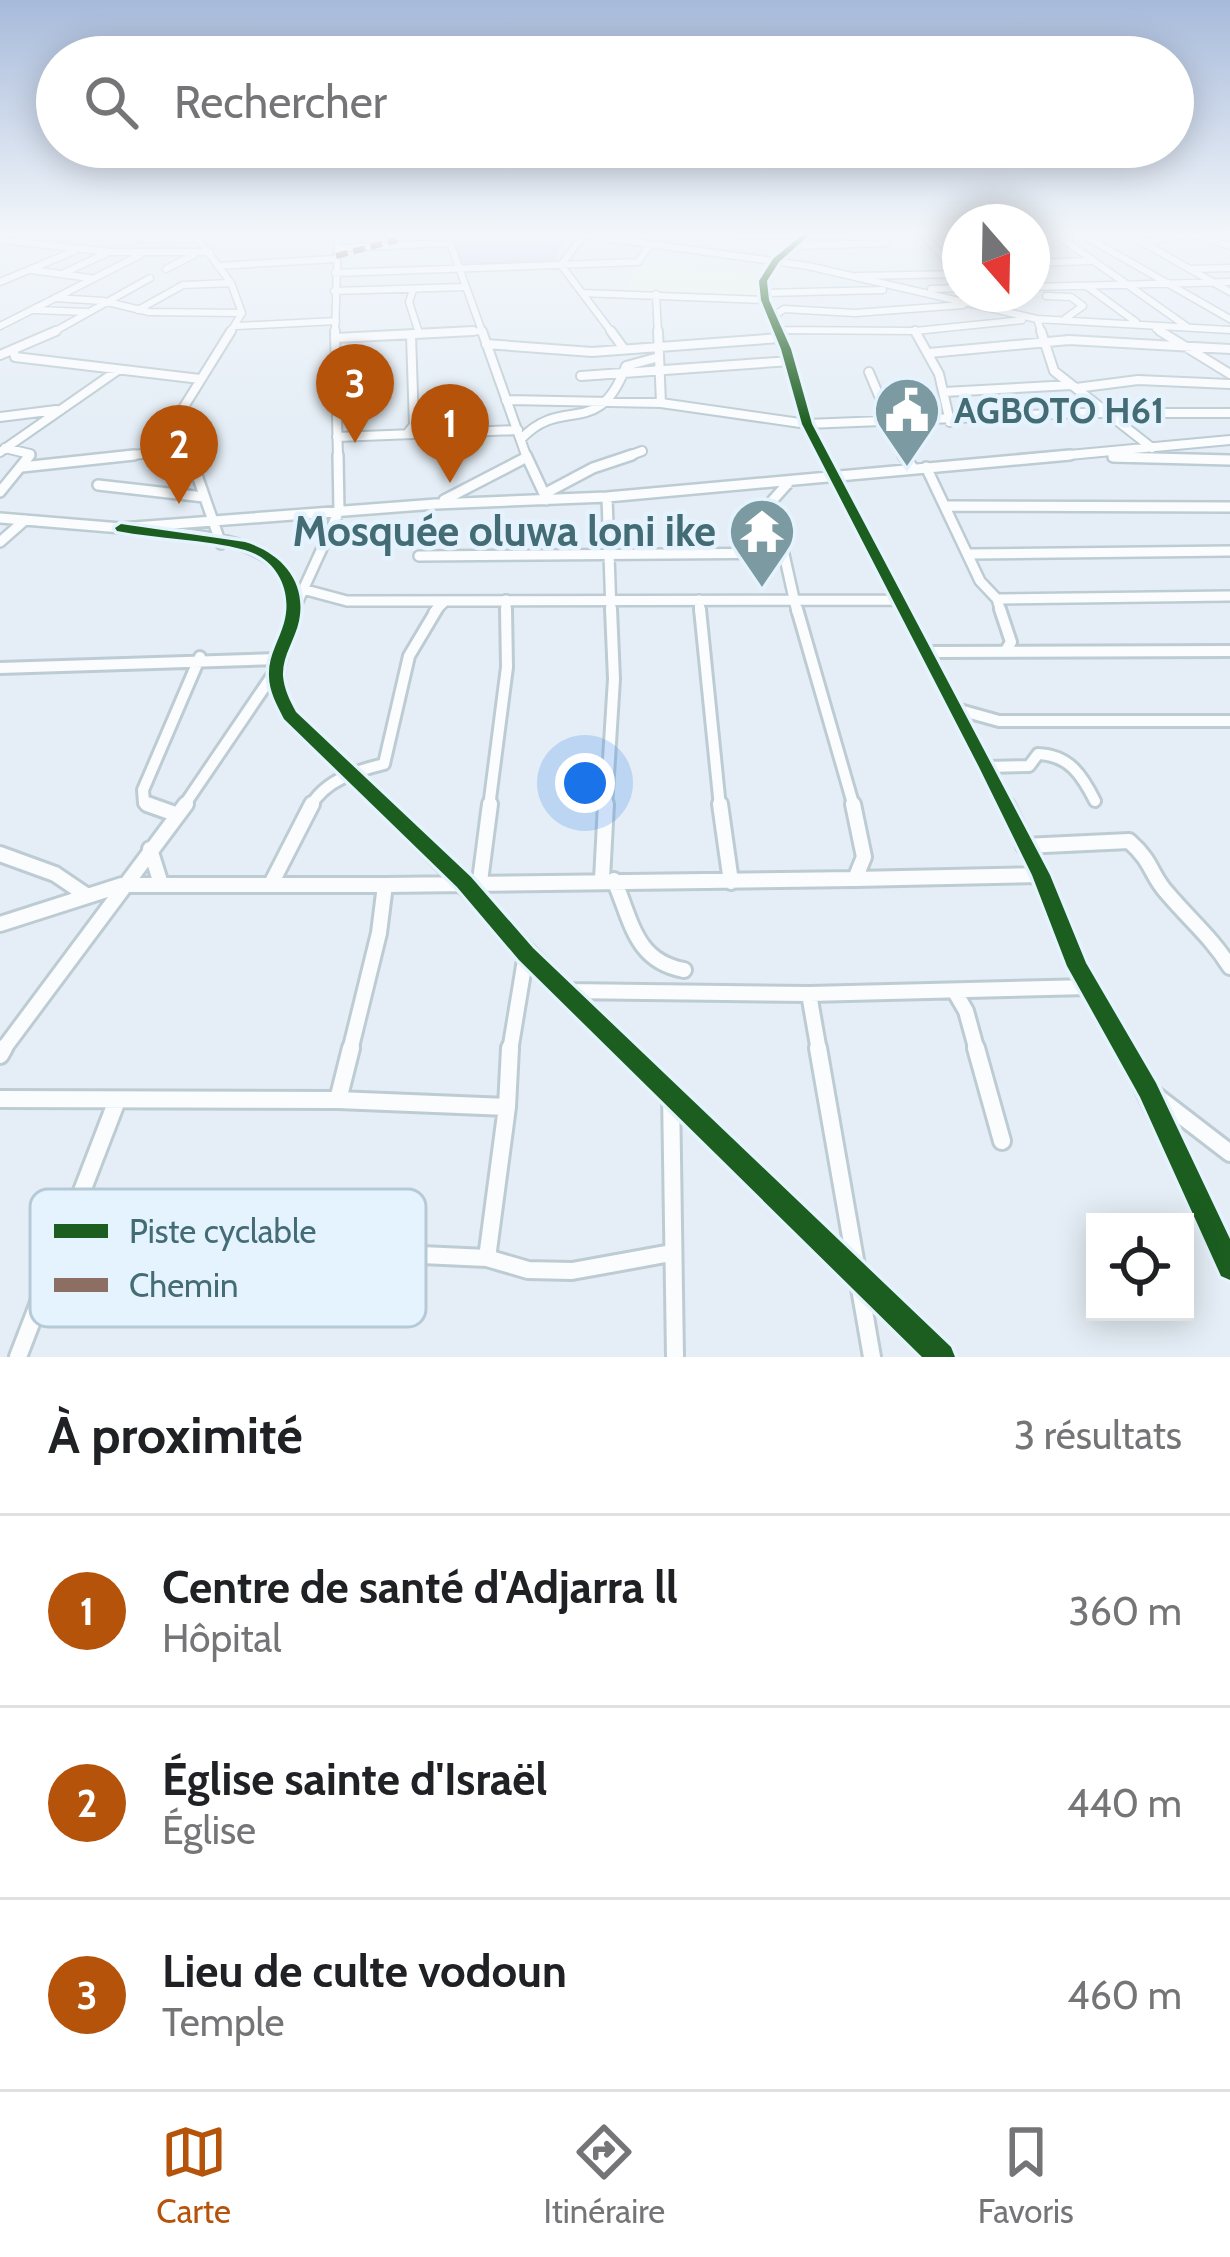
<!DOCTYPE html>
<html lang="fr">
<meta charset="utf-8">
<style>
body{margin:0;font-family:Cabin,sans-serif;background:#f6f6f6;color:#202124}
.controls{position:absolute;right:36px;bottom:36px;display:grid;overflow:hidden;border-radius:0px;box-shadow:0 6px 30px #0003}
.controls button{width:108px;height:108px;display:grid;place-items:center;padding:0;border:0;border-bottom:3px solid #e0e0e0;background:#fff;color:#202124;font:60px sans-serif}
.compass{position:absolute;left:942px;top:204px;width:108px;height:108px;border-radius:50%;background:#fff;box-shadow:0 6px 30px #0003;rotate:160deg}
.you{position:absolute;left:585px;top:783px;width:42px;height:42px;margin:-30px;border:9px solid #fff;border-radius:50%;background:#1a73e8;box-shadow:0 0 0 18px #1a73e833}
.badge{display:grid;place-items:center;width:78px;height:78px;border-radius:50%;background:#b45309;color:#fff;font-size:39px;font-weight:700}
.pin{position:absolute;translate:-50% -99px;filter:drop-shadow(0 3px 6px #0008)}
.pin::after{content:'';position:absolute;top:63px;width:42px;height:36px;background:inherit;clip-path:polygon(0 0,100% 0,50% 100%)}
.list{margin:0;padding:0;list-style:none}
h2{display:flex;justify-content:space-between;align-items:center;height:156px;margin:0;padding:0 48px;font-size:51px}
h2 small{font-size:39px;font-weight:400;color:#757577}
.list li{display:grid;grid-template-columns:78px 1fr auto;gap:36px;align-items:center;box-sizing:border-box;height:192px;padding:0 48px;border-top:3px solid #e0e0e0}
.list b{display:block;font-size:45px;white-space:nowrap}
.list p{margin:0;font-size:39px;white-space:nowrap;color:#757577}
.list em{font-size:39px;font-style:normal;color:#757577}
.icon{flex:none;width:66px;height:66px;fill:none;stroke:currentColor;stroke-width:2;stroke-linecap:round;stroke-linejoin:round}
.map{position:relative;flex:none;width:1230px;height:1357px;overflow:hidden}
.search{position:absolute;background:#fff;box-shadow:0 6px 30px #0003;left:36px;right:36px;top:36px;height:132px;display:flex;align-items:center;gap:30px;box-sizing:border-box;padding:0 42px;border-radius:66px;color:#757577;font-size:45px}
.sheet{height:732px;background:#fff}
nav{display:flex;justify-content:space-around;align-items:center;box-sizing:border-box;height:168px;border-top:3px solid #e0e0e0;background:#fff;font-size:33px;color:#757577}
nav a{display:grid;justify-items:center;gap:6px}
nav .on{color:#b45309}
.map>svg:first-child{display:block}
</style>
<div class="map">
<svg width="1230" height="1357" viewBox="0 0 1230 1357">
<rect width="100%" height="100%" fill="#e5eef6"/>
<!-- education -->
<path fill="#e8f5e7" d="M635,265L762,275V299L624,293Z"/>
<!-- green -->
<path fill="#d9d2f0" d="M442,235H565L555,264L453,268V237Z"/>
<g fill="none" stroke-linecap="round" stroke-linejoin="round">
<defs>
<path id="street-far5" d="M195,235L231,283L242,313L229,334
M584,235L561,265L613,334
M586,235L808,266L1037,319L1230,330
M739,235L804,236
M806,235H843
M924,235L958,274
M1057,235L1186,326
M1083,235L1230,319
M1130,235L1230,292
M1194,235L1230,246
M448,237L483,334
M143,239L197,238
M0,240L110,252H210
M1140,242L1187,235
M794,246L886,243
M338,248L448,243
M1032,263L1091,261
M218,266L335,259
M166,269L195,254
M1191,269L1230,268
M31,270L90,278
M64,273L107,253
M335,273L638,262L650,244
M857,276L960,274
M0,282L74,251
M1032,287L1230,282
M1088,287L1136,322
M931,289L960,288
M413,290L409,302L419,333
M334,291L464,287
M582,293L765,300
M766,293L883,290
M656,294L658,334
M1046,296L1071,297L1083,306L1066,318
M55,298L103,301L149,312L242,313
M34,310L87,312
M138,310L183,285L231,283
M771,318L784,309L855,313L963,305
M1037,319L1042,334
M0,326L140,255
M237,326L336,321
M1156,329L1165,334
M776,330L915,331
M50,334L150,278
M335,334L338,235
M411,334L481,331
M780,334C756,279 762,273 806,235
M917,334L915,331L1022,320"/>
<path id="street-far4" d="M335,331L338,458
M482,331L527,458
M611,331L624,349
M658,331L661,403
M778,331L807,424L825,458
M915,331L939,374L950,422
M1041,331L1054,371L1152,448
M1160,331L1230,374
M336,338L473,331
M486,344L592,352L780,338
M14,353L15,357L200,379
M929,353L1069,340L1230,349
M0,355L56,331
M869,372L905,458
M581,376L790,361
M1076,388L1138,380L1230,384
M944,392L1071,385
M506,400L661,403L807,424L1078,413H1229
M0,417L56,410
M408,433L414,425L411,335
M337,437L518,430
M521,439C563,394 598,441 626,366L659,357
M5,448L30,454L27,458
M0,452L118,370
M1113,457L1137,458
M107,458L185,449
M191,458L177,418L231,331
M623,458L642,451
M1037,458L1230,440"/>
<path id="street-far3" d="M190,455L221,544
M526,455L547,500
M823,455L906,612
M903,455L914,469
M1113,457L1230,460
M22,467L134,455
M926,467L980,581L997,599L1001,612
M789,482L772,501L797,612
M98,485L204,497
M0,492L30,455
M544,494L593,468L632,455
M607,497L611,612
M444,500L527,457
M949,506L1230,507
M0,518L121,528L436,504L607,497L1070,455
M121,528C179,536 297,529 293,612
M0,542L25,520
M971,554L1230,551
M419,556L781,553
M306,590L347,601L897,600
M997,599L1230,596
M506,600V612
M699,600L700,612
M293,612L339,511L338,455
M434,612L445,601"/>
<path id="street-far2" d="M293,609C288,656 264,666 290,715L386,807
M700,609L720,807
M797,609L854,807
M904,609L1007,807
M1000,609L1011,642L1005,652
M928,652L1230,651
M0,668L278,659
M956,709L999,721H1230
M987,767L1029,766L1038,754C1069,755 1082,775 1095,801
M155,807L144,803L143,790L200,657
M183,807L274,673
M310,807C325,780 356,771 384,764L409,656L437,609
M489,807L507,667L506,609
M606,807L614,679L611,609"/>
<path id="street-far1" d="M147,804L178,815
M383,804L626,1051
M720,804L731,882
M1006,804L1041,875L1077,966L1126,1051
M1024,846L1129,841C1154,863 1150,875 1168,894C1190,920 1212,938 1230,967
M150,849L161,884
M0,854L55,874L86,895
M602,879L606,804
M855,879L1041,875
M614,880C632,922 635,961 684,970
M480,881L490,804
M271,884L312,804
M385,885L855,879L864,857L853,804
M0,924L122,885H385L379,933L350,1051
M567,991L809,994L1089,987
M955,992L966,1011L977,1051
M809,994L819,1051
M2,1051L186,804
M510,1051L526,954"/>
<path id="street" d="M623,1048L941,1357
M818,1048L872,1357
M976,1048L1002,1141
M1124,1048L1230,1267
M0,1055L4,1048
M671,1091L675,1357
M1152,1093L1230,1153
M0,1099L338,1100L507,1107L510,1048
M338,1100L351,1048
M59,1257L290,1249L487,1258L528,1270L572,1271L671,1253
M487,1258L507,1107
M18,1357L116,1103"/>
</defs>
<!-- street-far5 casing -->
<use href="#street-far5" stroke="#bdccd3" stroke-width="9"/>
<!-- street-far4 casing -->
<use href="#street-far4" stroke="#bdccd3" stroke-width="12"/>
<!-- street-far3 casing -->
<use href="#street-far3" stroke="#bdccd3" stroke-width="14"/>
<!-- street-far2 casing -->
<use href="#street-far2" stroke="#bdccd3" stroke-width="16"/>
<!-- street-far1 casing -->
<use href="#street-far1" stroke="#bdccd3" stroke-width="20"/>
<!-- street casing -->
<use href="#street" stroke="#bdccd3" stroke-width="22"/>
<!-- street-far5 -->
<use href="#street-far5" stroke="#fbfcfe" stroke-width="6"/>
<!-- street-far4 -->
<use href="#street-far4" stroke="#fbfcfe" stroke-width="8"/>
<!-- street-far3 -->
<use href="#street-far3" stroke="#fbfcfe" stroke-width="9"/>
<!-- street-far2 -->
<use href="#street-far2" stroke="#fbfcfe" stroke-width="10"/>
<!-- street-far1 -->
<use href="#street-far1" stroke="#fbfcfe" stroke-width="14"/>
<!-- street -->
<use href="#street" stroke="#fbfcfe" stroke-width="16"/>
<!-- quiet -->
<path stroke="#8d6e63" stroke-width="6" stroke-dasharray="12 6" stroke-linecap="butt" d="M336,256L397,240"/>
<defs>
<path id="cycleway" d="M802,235H809L779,262L767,281L769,300L791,349L812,424L1050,875L1086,963L1156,1083L1230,1239V1280L1221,1276L1140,1097L1067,966L1032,875L979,767L802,424L781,349L761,300L759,281L773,259Z
M121,524L245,542C281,553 307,581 299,621C295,640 282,656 283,676C284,689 290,701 296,712L471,877L533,948L951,1347L955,1357H922L519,960L457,887L284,719C277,705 269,691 269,676C268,656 279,641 284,623C293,591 277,559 245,550C204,539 159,539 117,531L115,528Z"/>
</defs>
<!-- cycleway casing -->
<use href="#cycleway" stroke="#e5f3ff" stroke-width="7"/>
<!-- cycleway -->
<use href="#cycleway" fill="#1b5e20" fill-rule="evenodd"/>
</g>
<!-- sky -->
<linearGradient id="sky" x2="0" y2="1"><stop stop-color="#a7bada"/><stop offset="0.55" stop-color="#f3f7fb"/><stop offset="1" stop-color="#f3f7fb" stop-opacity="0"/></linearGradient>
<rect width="1230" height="425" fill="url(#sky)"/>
<!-- icons -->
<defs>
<symbol id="civic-pin" viewBox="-11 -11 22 30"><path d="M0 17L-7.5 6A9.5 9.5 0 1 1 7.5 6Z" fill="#7c9aa2" stroke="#e5f3ff"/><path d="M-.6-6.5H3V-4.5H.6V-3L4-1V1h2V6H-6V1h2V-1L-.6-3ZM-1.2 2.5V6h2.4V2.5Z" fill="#fff"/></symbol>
<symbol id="temple-pin" viewBox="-11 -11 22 30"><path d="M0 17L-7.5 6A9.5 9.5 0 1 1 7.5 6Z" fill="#7c9aa2" stroke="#e5f3ff"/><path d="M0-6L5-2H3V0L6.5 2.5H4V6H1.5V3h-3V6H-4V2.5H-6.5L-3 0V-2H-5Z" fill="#fff"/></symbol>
</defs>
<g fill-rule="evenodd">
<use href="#civic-pin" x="869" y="372" width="76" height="104"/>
<use href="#temple-pin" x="724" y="493" width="76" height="104"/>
</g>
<g text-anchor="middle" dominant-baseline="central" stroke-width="9" stroke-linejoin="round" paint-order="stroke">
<!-- far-poi labels -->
<g font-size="36" font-weight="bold" fill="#446c75" stroke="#e5f3ff" text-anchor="start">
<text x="954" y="410">AGBOTO H61</text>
</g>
<!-- poi labels -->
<g font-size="42" font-weight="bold" fill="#446c75" stroke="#e5f3ff" text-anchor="end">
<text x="716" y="531">Mosquée oluwa loni ike</text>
</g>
</g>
<!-- legend -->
<rect x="30" y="1189" width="396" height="138" rx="18" fill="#e5f3ff" stroke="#b5cad6" stroke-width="3"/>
<rect x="54" y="1224" width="54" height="14" fill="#1b5e20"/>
<rect x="54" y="1278" width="54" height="14" fill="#8d6e63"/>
<g font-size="33" fill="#446c75">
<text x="129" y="1243">Piste cyclable</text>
<text x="129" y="1297">Chemin</text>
</g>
</svg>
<div class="controls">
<button><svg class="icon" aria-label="locate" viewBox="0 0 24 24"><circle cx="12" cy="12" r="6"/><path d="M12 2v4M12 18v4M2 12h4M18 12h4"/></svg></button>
</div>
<svg class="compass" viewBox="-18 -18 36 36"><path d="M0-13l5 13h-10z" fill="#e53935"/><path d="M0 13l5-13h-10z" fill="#757577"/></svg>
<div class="you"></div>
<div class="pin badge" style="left:450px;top:483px">1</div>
<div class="pin badge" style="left:179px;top:504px">2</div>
<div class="pin badge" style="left:355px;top:443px">3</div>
<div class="search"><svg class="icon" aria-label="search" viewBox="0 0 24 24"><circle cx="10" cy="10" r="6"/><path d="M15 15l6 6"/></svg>Rechercher</div>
</div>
<section class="sheet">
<h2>À proximité<small>3 résultats</small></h2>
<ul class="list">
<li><span class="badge">1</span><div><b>Centre de santé d'Adjarra ll</b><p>Hôpital</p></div><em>360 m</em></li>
<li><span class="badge">2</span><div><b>Église sainte d'Israël</b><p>Église</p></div><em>440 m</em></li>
<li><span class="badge">3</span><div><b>Lieu de culte vodoun</b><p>Temple</p></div><em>460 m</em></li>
</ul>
</section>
<nav>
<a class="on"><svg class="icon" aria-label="map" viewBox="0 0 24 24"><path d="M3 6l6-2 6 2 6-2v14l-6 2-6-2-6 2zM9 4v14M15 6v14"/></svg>Carte</a>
<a><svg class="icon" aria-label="directions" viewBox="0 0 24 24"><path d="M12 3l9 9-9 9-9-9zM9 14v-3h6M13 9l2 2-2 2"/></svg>Itinéraire</a>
<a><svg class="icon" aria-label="saved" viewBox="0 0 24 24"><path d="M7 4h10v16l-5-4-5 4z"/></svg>Favoris</a>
</nav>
